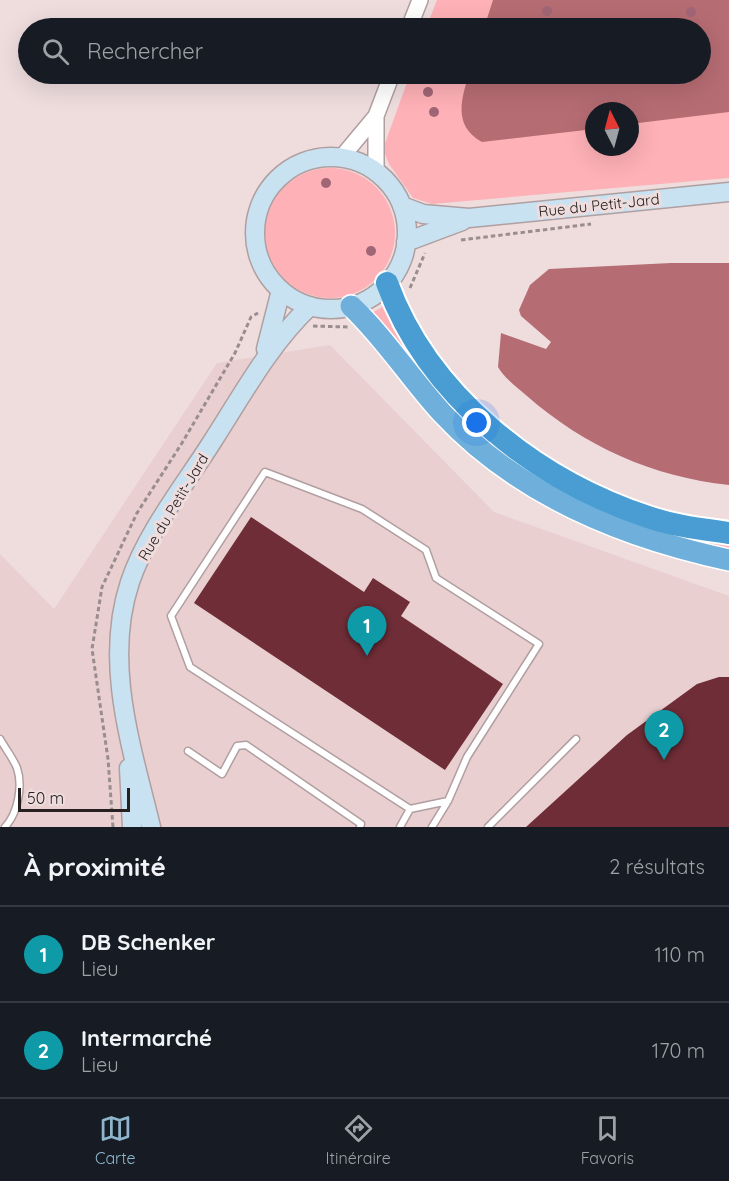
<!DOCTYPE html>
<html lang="fr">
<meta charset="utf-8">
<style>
body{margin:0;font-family:Quicksand,sans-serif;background:#242831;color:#f1f3f6}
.compass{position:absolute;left:585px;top:102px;width:54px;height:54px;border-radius:50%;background:#171b24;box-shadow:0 6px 24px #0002;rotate:354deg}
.scale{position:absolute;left:18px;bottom:15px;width:112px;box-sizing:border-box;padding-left:6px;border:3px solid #262020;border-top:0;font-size:16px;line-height:21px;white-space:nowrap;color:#262020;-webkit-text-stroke:4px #efddde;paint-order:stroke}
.you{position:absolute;left:477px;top:423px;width:21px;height:21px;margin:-15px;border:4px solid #fff;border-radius:50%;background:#1a73e8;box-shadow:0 0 0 9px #1a73e833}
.badge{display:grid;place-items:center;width:39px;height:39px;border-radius:50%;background:#8db6cd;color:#fff;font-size:20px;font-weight:700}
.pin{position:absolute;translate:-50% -50px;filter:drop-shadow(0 2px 3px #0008)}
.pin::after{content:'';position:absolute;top:32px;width:21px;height:18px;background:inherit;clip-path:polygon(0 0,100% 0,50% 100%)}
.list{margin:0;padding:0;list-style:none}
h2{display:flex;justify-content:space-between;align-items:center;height:78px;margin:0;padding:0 24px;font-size:26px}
h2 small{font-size:20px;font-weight:400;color:#9ea1a6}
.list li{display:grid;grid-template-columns:39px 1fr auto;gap:18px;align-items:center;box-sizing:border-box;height:96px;padding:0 24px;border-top:2px solid #363941}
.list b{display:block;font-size:22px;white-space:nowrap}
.list p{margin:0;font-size:20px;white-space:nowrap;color:#9ea1a6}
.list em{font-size:20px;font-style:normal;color:#9ea1a6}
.icon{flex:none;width:33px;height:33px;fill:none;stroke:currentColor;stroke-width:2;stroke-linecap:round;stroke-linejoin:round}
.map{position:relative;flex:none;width:729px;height:827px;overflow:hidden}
.search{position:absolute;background:#171b24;box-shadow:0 6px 24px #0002;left:18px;right:18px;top:18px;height:66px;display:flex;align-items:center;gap:15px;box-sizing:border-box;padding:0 21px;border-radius:33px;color:#9ea1a6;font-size:22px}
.sheet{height:270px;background:#171b24}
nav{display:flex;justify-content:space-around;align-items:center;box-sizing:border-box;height:84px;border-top:2px solid #363941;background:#171b24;font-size:16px;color:#9ea1a6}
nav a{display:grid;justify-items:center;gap:3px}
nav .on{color:#8db6cd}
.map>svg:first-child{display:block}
</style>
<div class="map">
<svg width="729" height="827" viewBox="0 0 729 827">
<rect width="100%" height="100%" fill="#efddde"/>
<!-- built -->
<path fill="#e9cfd0" d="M330,345L494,512L729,596V827H0V554L54,609L217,363Z"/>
<!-- green -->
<path fill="#feb1b7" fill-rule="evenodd" d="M437,0H729V178L432,204L413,198L389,164L383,149L410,74H700V28H426ZM594,111H630V147H594Z
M265 233a65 65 0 1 1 130 0a65 65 0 1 1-130 0Z
M384,306L405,340L511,454L729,538V550L618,521L526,474L459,420L370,314Z"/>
<!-- water -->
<path fill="#b66c73" d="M493,0H729V112L630,124V111H594V129L482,142C453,126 461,100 469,74H700V28H484Z
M671,263H729V485C653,477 584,446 527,396C518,388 504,378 498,367L501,333L546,349L551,342L521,316L519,310L530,285L549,269Z"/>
<!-- building -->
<path fill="#6f2d37" d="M251,517L364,592L373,578L410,602L401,616L503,684L445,770L194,603Z
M719,677H729V827H526L627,735L697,684Z"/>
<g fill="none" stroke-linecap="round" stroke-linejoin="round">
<defs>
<path id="service" d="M0,739C5,748 13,758 17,768C23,786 18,813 5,827
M188,751L222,774L237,746L246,745L361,824L360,827
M410,809L448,801
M400,827L410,809L190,667L171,616L265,472L362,509L426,550L436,578L539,644L467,757L448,801L432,827
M488,827L576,739"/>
<path id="tertiary" d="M409,28L420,0
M341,158L376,116L392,74
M376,172V116"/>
<path id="secondary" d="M255 233a76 76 0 1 1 152 0a76 76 0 1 1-152 0Z
M402,206L423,214L469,218L729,192
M406,242L462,221
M266,349L281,290
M129,768L132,827
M151,827C132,748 103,663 130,582C147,532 184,486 212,442C243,394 269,345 310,306"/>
<path id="trunk" d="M351,306C385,338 410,378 442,413C518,495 622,537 729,560"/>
<path id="motorway" d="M387,283C428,396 536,480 648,517C674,526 702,529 729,533"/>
</defs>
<!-- service casing -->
<use href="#service" stroke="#b09fa0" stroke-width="9"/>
<!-- tertiary casing -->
<use href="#tertiary" stroke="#b09fa0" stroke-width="18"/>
<!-- secondary casing -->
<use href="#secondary" stroke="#b09fa0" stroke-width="21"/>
<!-- trunk casing -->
<use href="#trunk" stroke="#fff" stroke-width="24"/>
<!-- motorway casing -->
<use href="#motorway" stroke="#fff" stroke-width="26"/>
<!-- path -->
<path stroke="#9a8d8e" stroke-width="3" stroke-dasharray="4.5 3" stroke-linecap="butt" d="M461,240L591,224
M410,288L425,253
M313,326L348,327
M113,827L108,759L92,649L102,587L137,513L182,443L235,353L251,317L258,313"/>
<!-- service -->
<use href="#service" stroke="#fff" stroke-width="6"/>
<!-- tertiary -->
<use href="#tertiary" stroke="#fff" stroke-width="15"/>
<!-- secondary -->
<use href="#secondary" stroke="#c8e2f2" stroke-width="18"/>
<!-- trunk -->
<use href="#trunk" stroke="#6eb0db" stroke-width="21"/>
<!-- motorway -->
<use href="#motorway" stroke="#499dd2" stroke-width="22"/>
</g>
<!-- trees -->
<g fill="#a16675">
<circle cx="547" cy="11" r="5"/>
<circle cx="691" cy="12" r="5"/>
<circle cx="428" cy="92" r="5"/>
<circle cx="434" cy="112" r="5"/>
<circle cx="326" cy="183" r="5"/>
<circle cx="371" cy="251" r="5"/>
</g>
<g text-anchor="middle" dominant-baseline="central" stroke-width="6" stroke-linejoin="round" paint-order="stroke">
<!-- street labels -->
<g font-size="15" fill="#262020" stroke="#efddde">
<text transform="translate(599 205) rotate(-6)">Rue du Petit-Jard</text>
<text transform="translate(173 507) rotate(-59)">Rue du Petit-Jard</text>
</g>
</g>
</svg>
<svg class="compass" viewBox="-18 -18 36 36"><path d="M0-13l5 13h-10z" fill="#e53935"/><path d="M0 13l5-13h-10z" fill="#9ea1a6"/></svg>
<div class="scale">50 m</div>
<div class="you"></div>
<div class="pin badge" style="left:367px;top:656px;background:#0f9aa8">1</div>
<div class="pin badge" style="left:664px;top:760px;background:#0f9aa8">2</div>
<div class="search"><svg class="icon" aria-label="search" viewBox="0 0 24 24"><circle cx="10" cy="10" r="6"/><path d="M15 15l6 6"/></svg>Rechercher</div>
</div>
<section class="sheet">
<h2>À proximité<small>2 résultats</small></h2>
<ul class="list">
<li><span class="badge" style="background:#0f9aa8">1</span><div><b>DB Schenker</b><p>Lieu</p></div><em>110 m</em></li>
<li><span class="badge" style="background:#0f9aa8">2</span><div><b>Intermarché</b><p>Lieu</p></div><em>170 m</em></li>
</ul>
</section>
<nav>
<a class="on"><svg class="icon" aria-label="map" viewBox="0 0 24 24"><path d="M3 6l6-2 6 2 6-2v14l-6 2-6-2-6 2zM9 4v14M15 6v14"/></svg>Carte</a>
<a><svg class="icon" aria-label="directions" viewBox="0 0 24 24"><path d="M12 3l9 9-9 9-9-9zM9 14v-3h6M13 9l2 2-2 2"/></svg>Itinéraire</a>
<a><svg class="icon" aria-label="saved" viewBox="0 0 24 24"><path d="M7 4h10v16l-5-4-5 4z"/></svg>Favoris</a>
</nav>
